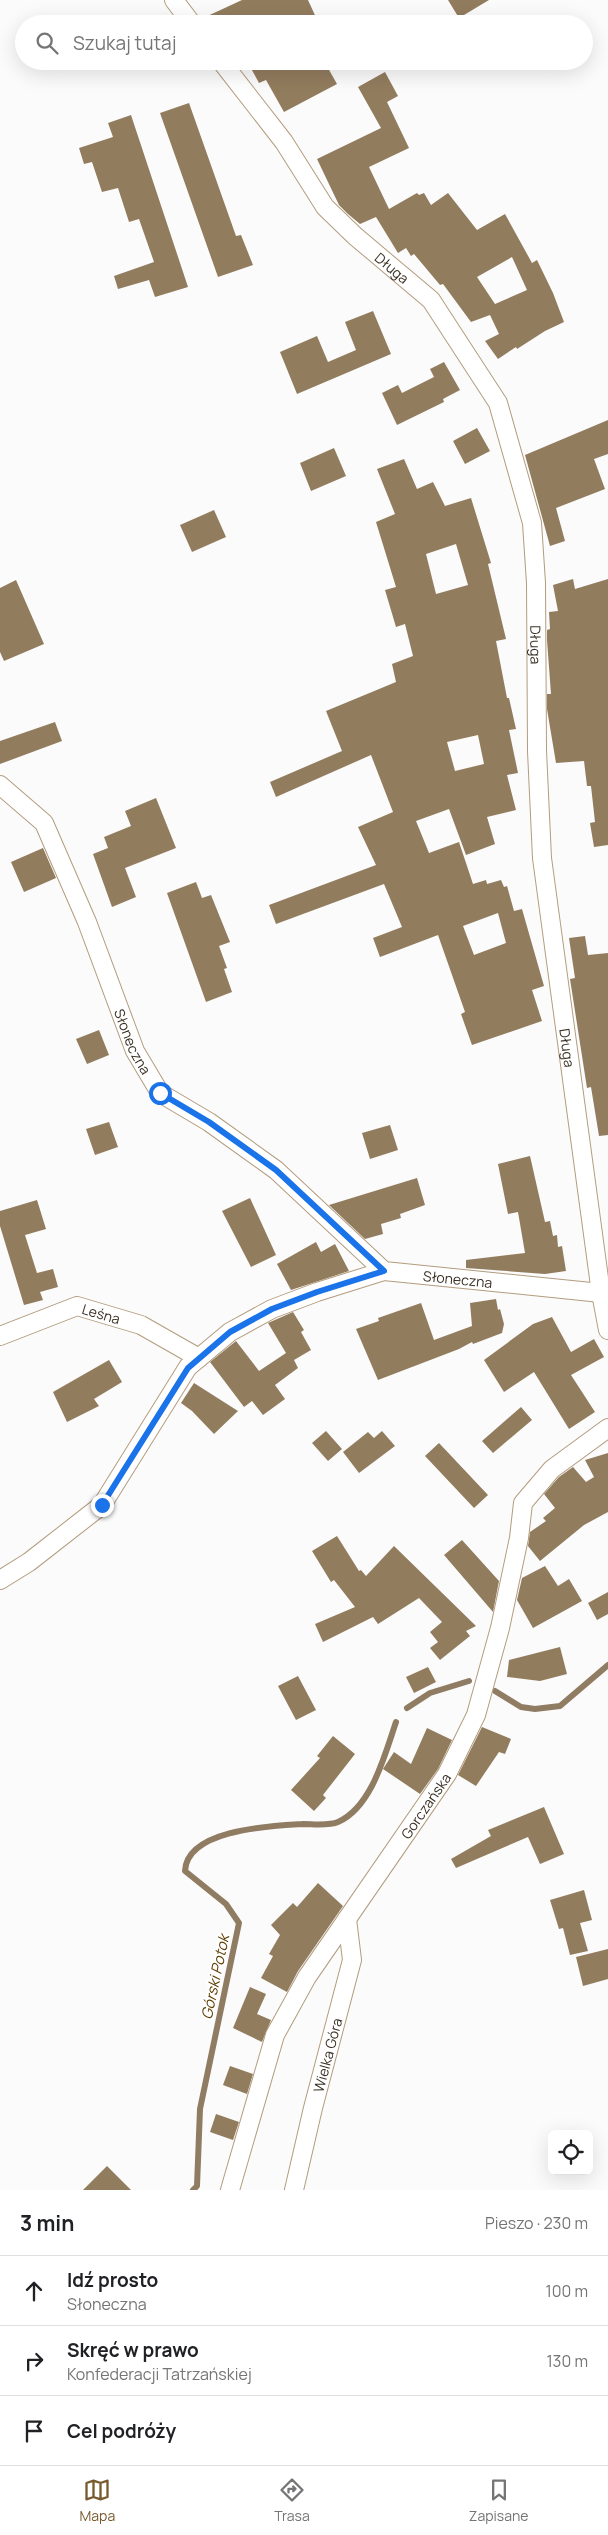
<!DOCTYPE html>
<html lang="pl">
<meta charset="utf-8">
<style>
body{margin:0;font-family:Manrope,sans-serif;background:#f2f2f2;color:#202124}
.controls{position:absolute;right:15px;bottom:15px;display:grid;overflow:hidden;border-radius:8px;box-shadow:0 5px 20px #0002}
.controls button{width:45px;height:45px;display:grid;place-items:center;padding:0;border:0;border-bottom:1px solid #e0e0e0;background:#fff;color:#202124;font:25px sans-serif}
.stop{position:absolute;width:15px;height:15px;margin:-11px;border:4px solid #1a73e8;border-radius:50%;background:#fff}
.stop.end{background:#1a73e8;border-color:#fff;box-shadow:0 1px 5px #0008}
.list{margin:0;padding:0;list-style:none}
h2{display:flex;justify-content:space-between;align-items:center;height:65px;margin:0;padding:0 20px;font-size:21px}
h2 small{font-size:16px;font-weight:400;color:#757577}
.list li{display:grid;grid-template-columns:32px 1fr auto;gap:15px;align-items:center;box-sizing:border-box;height:70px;padding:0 20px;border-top:1px solid #e0e0e0}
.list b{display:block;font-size:19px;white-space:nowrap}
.list p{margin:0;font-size:16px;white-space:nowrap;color:#757577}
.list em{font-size:16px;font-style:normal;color:#757577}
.icon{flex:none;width:28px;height:28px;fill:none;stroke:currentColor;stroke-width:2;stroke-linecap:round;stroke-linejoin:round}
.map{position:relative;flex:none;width:608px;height:2190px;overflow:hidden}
.search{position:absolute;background:#fff;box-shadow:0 5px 20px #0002;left:15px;right:15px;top:15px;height:55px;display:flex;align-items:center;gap:12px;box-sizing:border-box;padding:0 18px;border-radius:28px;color:#757577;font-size:19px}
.sheet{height:275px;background:#fff}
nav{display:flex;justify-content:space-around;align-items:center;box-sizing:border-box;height:70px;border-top:1px solid #e0e0e0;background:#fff;font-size:14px;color:#757577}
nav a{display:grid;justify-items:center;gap:2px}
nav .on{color:#785a2e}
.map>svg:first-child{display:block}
</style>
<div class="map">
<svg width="608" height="2190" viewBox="0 0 608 2190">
<rect width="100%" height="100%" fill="#fbfbfb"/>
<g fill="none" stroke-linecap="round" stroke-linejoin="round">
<!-- stream -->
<path stroke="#907c62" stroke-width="6" d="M495,1691L521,1707L535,1709L560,1706L608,1665
M407,1708L430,1693L469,1681
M193,2190L197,2186L200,2109L239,1923L226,1904L185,1871C187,1829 272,1826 303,1824C313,1824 329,1826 338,1822C372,1807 385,1754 396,1722"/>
</g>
<!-- building -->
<path fill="#927c5e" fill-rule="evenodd" d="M242,0H308L319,24H202L201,19Z
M448,0H489L459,18Z
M247,61H324L337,84L284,112L266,80L259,83Z
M385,72L398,96L387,102L409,148L369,167L389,209L417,193L419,195L424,193L431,205L448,193L477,230L505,214L532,263L537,260L553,293L564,322L545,331L517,349L516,347L498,359L485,341L499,334L490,315L471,322L443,284L440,285L414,254L411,256L406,248L398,253L376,217L360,224L348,214L339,205L317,159L381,128L358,87ZM512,257L527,290L495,304L477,277Z
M189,103L236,236L241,235L253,265L218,277L160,113Z
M131,115L188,287L155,297L149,280L118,289L114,276L154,262L139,219L129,222L118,188L102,192L92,162L84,164L79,148L113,137L108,123Z
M373,311L391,354L297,394L280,352L317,336L328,362L356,350L345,322Z
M444,362L460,390L443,399L444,402L397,425L382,393L398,385L402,393L434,377L430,369Z
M608,420V454L594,459L605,489L556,508L565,541L550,546L525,455Z
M477,428L490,451L465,464L453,441Z
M334,448L346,476L311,491L300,463Z
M404,459L417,489L433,482L445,506L471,498L491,563L488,564L506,639L496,641L507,698H509L516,729L509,730L518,773L507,775L516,810L487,817L495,844L466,855L449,809L416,821L429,853L459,842L473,884L486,880L487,884L501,880L504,887L507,886L514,911L522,909L544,986L532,990L542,1021L472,1045L461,1014L465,1012L438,935L380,957L373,938L402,927L384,884L276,924L269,905L376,865L358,827L393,812L371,755L276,797L270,782L342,751L326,711L396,682L392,664L413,656L405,624L396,627L385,590L396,587L376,522L395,514L377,469ZM456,544L468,585L436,594L426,554ZM478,735L484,764L455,771L447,742ZM498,913L506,943L474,955L463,926Z
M214,510L226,537L192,552L180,525Z
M573,579L575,589L608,579V845L594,847L590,823L595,822L591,786H587L584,761L556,763L547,709V694H551L547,640V630L550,629L549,612L558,611L553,585Z
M16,580L44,644L4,661L0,652V588Z
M55,722L62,741L0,764V741Z
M156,798L176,848L125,868L136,897L112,907L93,854L108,848L104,837L131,826L125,811Z
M43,848L56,878L24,892L11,862Z
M196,882L202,898L211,895L230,942L219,946L227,968L224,969L232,992L206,1002L167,893Z
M585,936L588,955L608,953V1135L599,1136L591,1087L587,1088L570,979L575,978L569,938Z
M99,1030L109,1055L87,1064L76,1039Z
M109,1122L118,1147L95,1155L86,1129Z
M390,1125L398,1150L370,1159L362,1133Z
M530,1156L545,1222L550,1221L553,1236L557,1235L558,1247L562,1246L566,1271L545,1274L466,1268V1260L525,1253L518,1212L508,1214L498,1164Z
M417,1178L425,1205L400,1214L401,1218L381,1224L383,1234L365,1239L329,1205Z
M250,1198L276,1255L251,1267L222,1211Z
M37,1200L46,1229L25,1235L37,1273L53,1269L58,1287L40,1292L43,1300L24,1305L0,1226V1211Z
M316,1242L321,1252L335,1244L349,1271L291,1290L277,1264Z
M496,1299L498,1310L500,1309L504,1324L502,1333L473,1344L472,1342L459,1349L378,1380L356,1329L379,1321L378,1318L421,1303L434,1340L472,1326L470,1303Z
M293,1312L304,1330L301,1332L311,1350L294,1360L298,1368L275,1385L285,1399L263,1415L252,1401L244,1407L210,1362L236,1341L259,1371L286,1353L268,1323Z
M552,1317L571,1352L594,1339L604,1357L571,1375L595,1412L569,1429L534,1372L504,1392L484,1360L533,1324Z
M109,1360L122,1382L94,1399L99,1406L67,1422L53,1392Z
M194,1383L238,1411L214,1434L192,1411L181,1403Z
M521,1407L532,1420L493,1453L482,1441Z
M326,1431L342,1449L328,1461L312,1443Z
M382,1431L395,1446L359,1473L343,1452L368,1432L374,1438Z
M439,1443L488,1495L474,1508L425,1456Z
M608,1453V1512L584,1525L540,1561L528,1546L530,1532L546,1521L543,1518L555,1508L544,1494L559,1477L573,1467L586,1482L594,1477L585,1460Z
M337,1536L359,1571L361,1570L366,1576L394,1546L476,1626L466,1631L470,1636L440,1660L430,1648L438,1642L430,1632L442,1622L419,1598L378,1624L373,1617L323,1642L315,1624L355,1607L334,1580L331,1582L312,1551Z
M462,1540L499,1581L493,1612L444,1555Z
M545,1566L558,1586L569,1579L582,1601L533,1628L517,1600L522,1578Z
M608,1592V1614L597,1620L588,1603Z
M560,1647L567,1674L540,1681L507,1677L509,1660Z
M428,1667L436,1682L414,1693L406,1677Z
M298,1676L316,1710L296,1720L278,1686Z
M482,1727L511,1739L505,1754L499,1752L476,1786L458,1775Z
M427,1728L452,1740L438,1769L420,1794L383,1769L394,1752L411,1764Z
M333,1736L355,1754L323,1795L326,1798L314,1811L291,1790L320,1758L317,1756Z
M544,1807L564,1854L540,1864L528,1837L456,1868L451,1859L491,1836L488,1830Z
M318,1883L343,1906L298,1971L287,1992L261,1978L273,1956L269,1954L280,1935L271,1925L293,1903L297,1907Z
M584,1890L592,1920L580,1923L588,1951L570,1955L563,1928L559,1929L550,1900Z
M608,1949V1979L583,1986L576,1957Z
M250,1987L266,1994L257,2014L271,2020L262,2042L233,2028Z
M230,2066L253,2074L247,2094L223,2085Z
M216,2114L239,2122L233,2140L210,2132Z
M107,2166L131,2190H83Z"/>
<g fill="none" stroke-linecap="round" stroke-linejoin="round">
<defs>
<g id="minor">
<path d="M174,0L192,24"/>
<path id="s1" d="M221,61L284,142L325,207L355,236L431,300L498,403L532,523L536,583L537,751L542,858L601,1293L608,1330"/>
<path id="s2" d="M0,785L44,823L87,922L135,1051L160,1093L209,1122L276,1170L384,1271L601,1293"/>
<path id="s3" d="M0,1336L77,1306L141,1325L199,1358"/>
<path d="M0,1580L29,1562L102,1505L188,1367L230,1332L272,1309L317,1292L384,1271"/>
<path id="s4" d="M230,2190L275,2035L307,1977L447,1774L476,1715L500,1628L519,1538L523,1503L552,1469L608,1428"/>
<path id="s5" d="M294,2190L313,2108L352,1960L347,1919"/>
</g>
</defs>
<!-- minor casing -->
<use href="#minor" stroke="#b39c7e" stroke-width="20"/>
<!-- minor -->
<use href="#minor" stroke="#fff" stroke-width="18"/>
</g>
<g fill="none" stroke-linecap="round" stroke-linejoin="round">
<!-- route -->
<path stroke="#1a73e8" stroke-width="6" d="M102,1505L188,1368L230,1332L272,1309L317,1292L384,1271L276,1170L209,1122L160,1093"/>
</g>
<g text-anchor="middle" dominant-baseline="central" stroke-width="4.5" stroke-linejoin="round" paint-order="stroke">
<!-- street labels -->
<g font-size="14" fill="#393024" stroke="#fff">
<text stroke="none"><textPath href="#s1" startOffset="270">Długa</textPath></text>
<text stroke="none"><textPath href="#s1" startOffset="690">Długa</textPath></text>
<text stroke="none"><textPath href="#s2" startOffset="294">Słoneczna</textPath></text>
<text stroke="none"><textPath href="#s1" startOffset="1095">Długa</textPath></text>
<text stroke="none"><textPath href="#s2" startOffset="714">Słoneczna</textPath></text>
<text stroke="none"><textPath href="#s3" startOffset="108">Leśna</textPath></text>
<text stroke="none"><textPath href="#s4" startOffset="436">Gorczańska</textPath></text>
<text stroke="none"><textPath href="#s5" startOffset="139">Wielka Góra</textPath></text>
</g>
<!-- water labels -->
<g font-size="15" font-style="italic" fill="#5e3d00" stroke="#fff">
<text transform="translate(215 1977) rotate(-78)">Górski Potok</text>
</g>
</g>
</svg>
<div class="controls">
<button><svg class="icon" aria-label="locate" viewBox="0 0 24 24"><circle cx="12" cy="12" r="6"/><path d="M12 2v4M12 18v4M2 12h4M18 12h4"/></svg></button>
</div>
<div class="stop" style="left:160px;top:1093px"></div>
<div class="stop end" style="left:102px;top:1505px"></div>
<div class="search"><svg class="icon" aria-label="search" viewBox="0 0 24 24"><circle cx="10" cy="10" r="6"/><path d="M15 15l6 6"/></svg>Szukaj tutaj</div>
</div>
<section class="sheet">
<h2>3 min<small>Pieszo · 230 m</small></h2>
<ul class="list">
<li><svg class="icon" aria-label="ahead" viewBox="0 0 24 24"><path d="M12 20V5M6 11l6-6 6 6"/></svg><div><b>Idź prosto</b><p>Słoneczna</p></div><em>100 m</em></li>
<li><svg class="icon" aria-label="right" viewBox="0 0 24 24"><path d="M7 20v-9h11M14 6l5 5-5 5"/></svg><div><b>Skręć w prawo</b><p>Konfederacji Tatrzańskiej</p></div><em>130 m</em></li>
<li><svg class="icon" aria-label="arrive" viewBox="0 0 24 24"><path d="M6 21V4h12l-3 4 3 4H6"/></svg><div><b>Cel podróży</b></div></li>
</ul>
</section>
<nav>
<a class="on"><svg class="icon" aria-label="map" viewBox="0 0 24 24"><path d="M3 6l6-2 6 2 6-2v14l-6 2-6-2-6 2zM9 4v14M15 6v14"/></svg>Mapa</a>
<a><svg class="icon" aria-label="directions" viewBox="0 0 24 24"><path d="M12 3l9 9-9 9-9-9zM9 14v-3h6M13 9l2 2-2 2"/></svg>Trasa</a>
<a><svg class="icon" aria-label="saved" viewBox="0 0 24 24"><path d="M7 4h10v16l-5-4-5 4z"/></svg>Zapisane</a>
</nav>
